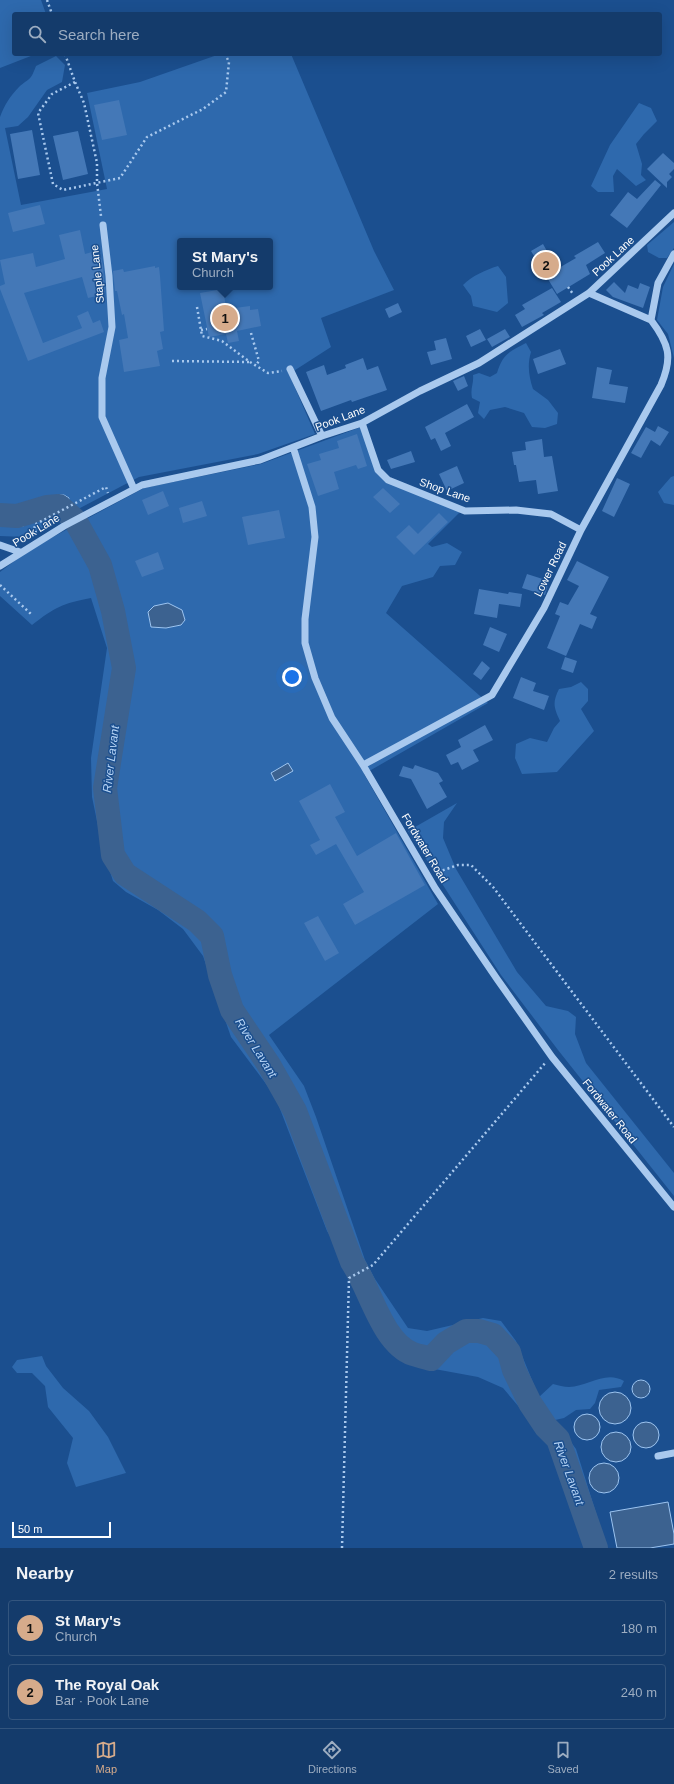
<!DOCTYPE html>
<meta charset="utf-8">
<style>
body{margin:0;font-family:Arial,sans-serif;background:#214673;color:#f1f3f6}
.scale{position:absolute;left:12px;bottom:10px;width:99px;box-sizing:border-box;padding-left:4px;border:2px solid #fff;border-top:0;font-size:11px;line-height:14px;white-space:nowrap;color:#fff;-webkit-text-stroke:3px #1b4f8f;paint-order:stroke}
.you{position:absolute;left:292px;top:677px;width:14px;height:14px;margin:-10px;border:3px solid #fff;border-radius:50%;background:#1a73e8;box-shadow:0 0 0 6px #1a73e833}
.badge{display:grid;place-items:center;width:26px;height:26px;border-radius:50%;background:#d6ab8b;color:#111;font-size:13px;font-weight:700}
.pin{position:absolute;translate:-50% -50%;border:2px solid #fff;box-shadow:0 1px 4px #0006}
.popup{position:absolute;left:177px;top:238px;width:96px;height:52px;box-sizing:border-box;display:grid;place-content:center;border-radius:4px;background:#143b6b;filter:drop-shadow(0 1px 3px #0005);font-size:13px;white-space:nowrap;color:#9dadc1}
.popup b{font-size:15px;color:#f1f3f6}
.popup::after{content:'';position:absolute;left:50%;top:100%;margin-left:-8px;border:8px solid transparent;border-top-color:#143b6b}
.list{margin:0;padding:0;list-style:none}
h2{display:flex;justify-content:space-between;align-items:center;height:52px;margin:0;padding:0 16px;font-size:17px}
h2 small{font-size:13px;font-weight:400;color:#9dadc1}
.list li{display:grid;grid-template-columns:26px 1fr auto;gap:12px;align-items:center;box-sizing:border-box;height:56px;margin:0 8px 8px;padding:0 8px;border:1px solid #33557e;border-radius:4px}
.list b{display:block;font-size:15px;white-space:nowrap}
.list p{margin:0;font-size:13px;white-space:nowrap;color:#9dadc1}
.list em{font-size:13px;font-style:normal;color:#9dadc1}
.icon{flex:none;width:22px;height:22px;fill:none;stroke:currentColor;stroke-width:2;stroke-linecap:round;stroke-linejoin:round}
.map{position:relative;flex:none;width:674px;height:1548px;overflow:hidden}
.search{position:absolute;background:#143b6b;box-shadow:0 4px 16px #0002;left:12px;right:12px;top:12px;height:44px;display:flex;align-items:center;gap:10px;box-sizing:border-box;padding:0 14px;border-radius:4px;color:#9dadc1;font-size:15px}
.sheet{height:180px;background:#143b6b}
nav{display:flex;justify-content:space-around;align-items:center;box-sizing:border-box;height:56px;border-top:1px solid #33557e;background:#143b6b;font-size:11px;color:#9dadc1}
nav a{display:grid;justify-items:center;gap:2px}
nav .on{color:#d6ab8b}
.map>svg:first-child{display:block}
</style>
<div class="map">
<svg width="674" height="1548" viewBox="0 0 674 1548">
<rect width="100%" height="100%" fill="#1b4f8f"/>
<!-- green -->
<path fill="#2e69ad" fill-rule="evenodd" d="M0,0H41L46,14H14V54H36L0,68Z
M220,54H291L374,251L394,290L321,318L331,347L289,374L315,434L258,454L139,477L25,537L0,536V117C4,106 10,96 19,87C30,77 30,82 36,66L56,56L65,65L62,82L47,90L28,117L18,126L5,128L21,205L107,189L87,93L140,82ZM180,241H270V287H180Z
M639,103L651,108L657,121L644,134L636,144L642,164L641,175L646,180L636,186L617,169L613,176L614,192H598L591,186L610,145Z
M674,222V248L667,258H659L648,252L647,245Z
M674,264V358L668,334L657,320L663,287Z
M498,266L506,277L508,303L497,312L473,306L471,296L463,285C472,276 485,270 498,266Z
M526,343L531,352C527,365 529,377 533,389L548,400L558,413L557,424L545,428L532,427L524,413L505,407L490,410L484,419L478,413L480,402L472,398C470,388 474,384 473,375L479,373L490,377L497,373C503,354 509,352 526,343Z
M361,427L386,482L461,511L428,544L432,547L447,543L462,552L455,565L440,566L433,577L402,586L386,613L488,703L364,774L438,904L269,1035L304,1086L316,1117L365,1260L375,1279L408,1328L427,1331L483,1318L501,1321L516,1341L539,1397L553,1384C558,1385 564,1387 569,1387C588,1386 606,1370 624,1381L621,1387L599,1390L595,1403L590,1409L576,1410L564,1418L555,1420L576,1449L607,1548H588L562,1472L551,1445L503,1388L478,1377L429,1368L408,1361L384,1338L349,1267L327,1231L275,1096L231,1037L203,956L183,929L158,910L126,892L113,881L103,850L92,797L91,758L107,648L91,598C63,603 54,608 32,625L0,596V572L21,556L40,544L144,488L261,464Z
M674,476V505L664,503L658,492L671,477Z
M581,682L588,689V701L581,709L594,731L557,772L522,774L515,758L516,744L530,738L547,742L554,728L560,721C554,708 552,703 559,689L571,687Z
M457,803L444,822L443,838L456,869L517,972L546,1006L568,1011L576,1017L575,1034L586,1063L674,1173V1196L558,1050L501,975L408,831Z
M42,1356L46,1366L63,1388L89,1411L108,1437L126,1473L76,1487L67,1463L73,1438L48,1407L45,1386L32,1373H17L12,1367L17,1360Z"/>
<!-- water -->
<path fill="#3c6290" stroke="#9cc4f0" d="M58,495H64L69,498L68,504L23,526H0V511L20,510Z
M168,603L182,610L185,620L181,625L166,628L151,627L148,612L154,606Z
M288,763L293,771L275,781L271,773Z
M632 1389a9 9 0 1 1 18 0a9 9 0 1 1-18 0Z
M599 1408a16 16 0 1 1 32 0a16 16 0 1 1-32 0Z
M574 1427a13 13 0 1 1 26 0a13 13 0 1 1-26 0Z
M633 1435a13 13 0 1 1 26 0a13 13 0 1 1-26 0Z
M601 1447a15 15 0 1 1 30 0a15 15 0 1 1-30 0Z
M589 1478a15 15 0 1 1 30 0a15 15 0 1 1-30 0Z
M668,1502L674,1534V1544L650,1548H617L610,1512Z"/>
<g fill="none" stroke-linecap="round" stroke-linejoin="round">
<!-- river -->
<path stroke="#3c6290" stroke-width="24" d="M0,515L17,516L47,507L59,506L75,520L100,565L113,611L124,668L105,788L113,855L125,874L197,921L212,936L220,975L232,1010L269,1065L295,1111L352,1262C370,1288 382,1343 413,1354C419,1356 425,1357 431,1359L446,1343L466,1331H479L493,1335L509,1352L514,1370L530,1403L546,1427L558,1439L596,1548"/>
</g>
<!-- building -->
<path fill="#4478b7" d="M119,100L127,135L102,140L94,105Z
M32,130L40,175L18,179L10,134Z
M78,131L88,174L63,180L53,136Z
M663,153L674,163V169L669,174L672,177L667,182V188L647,169Z
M655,180L661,185L627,228L610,215L628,192L637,199Z
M40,205L45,224L13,232L8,213Z
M80,230L85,254L99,250L103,265L105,294L88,298L82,277L24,293L43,343L82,328L77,316L88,311L93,323L100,320L104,332L28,361L0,289V286L5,284L0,260L33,253L36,267L65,259L59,235Z
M598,242L605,253L586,265L590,274L557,294L531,251L543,244L557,269L576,258L574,256Z
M155,266V268L159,267L160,276L164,331L160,332L163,349L157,351L160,366L124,372L119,340L128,338L124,314L122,315L117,291H115L113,271L123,269L124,272Z
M614,282L625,293L628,285L638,289L640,283L650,287L643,308L613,297L606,290Z
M552,288L561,302L542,313L544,315L522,327L515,315L525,309L522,305Z
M223,289L226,307L235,306V308L250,306V310L258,309L261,326L237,331L239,341L228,343L226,334L209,337L200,293Z
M398,303L402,312L389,318L385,309Z
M480,329L486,340L471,347L466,336Z
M505,329L510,337L492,347L487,339Z
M446,338L452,359L431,365L427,352L436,350L434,341Z
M560,349L566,364L538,374L533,359Z
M363,358L367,370L378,366L387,390L352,402L351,400L321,411L306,372L324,365L327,375L346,368L345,365Z
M597,367L612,370L609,384L628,387L625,403L592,398Z
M464,376L468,386L458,391L453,381Z
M467,404L474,417L445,433L451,446L441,451L435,438L431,440L425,427Z
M658,426L669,432L660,446L651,440L641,458L631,453L646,427L655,432Z
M357,434L367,466L358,469L356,465L334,472L339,489L318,496L307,464L321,460L319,454L339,448L337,441Z
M542,439L544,457L552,456L558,491L538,494L536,480L519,482L516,465H514L512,452L526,450L525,442Z
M411,451L415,462L391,469L387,460Z
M457,466L464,483L447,491L439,474Z
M617,478L630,484L614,517L602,511Z
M383,488L400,504L390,513L373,497Z
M163,491L169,506L148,515L142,500Z
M202,501L207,516L183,523L179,508Z
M279,510L285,538L248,545L242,517Z
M439,513L448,522L414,555L396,537L409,525L418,534Z
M158,552L164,569L142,577L135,561Z
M577,561L609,577L590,614L597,617L592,629L580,624L566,656L547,648L560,616L555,614L560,602L568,605L579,586L567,580Z
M527,574L549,581L545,595L522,588Z
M479,589L508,594L509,592L522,594L520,607L499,604L497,618L474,614Z
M490,627L507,634L499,652L483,645Z
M565,657L577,661L573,673L561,669Z
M482,661L490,668L481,680L473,674Z
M521,677L536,683L533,691L549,696L544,710L513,698Z
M485,725L493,740L473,750L479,761L462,770L458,762L451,765L446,755L461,747L458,740Z
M415,765L438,773L443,781L439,783L447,797L427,809L411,779L399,776L403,766L413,769Z
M330,784L345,812L335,817L357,856L396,833L425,885L355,925L343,904L364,892L336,844L316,855L310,845L320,840L299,801Z
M318,916L339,953L325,961L304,923Z"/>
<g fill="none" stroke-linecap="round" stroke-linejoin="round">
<!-- path -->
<path stroke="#a9c9ee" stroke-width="2.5" stroke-dasharray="2 3" stroke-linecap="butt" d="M47,0L52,14
M65,54L75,82L84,103L97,163V183L101,216
M75,82L52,94L38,113L53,184L63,190L120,178L147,137L203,109L226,92L229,62L225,54
M568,287L573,294
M197,307L202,336L222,341L250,362L268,373L282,371
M201,330L207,329
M251,333L259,361L256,365
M172,361L249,362
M36,533L34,525L106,487L108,493
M0,585L31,614
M438,872L458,865H471L493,887L674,1127
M342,1548L349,1278L373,1265L546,1062"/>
<!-- minor -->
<path stroke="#a9c9ee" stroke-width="7" d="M103,225L109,276L112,327L102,378V417L134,489
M589,293L651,320
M290,369L322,436
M362,423L378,470L388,480L465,511L516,510L542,513L551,514L581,530
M293,447L312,507L315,537L305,619V643L315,678L332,718L363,765L435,888L497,979L552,1057L674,1207
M0,545L20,552
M0,566L64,526L142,485L260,460L322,436L362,423L420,391L479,363L589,293L674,213
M363,765L492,695L544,608L581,530L661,385C673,357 669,344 651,320L658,283L674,254
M658,1456L674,1453"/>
</g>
<g text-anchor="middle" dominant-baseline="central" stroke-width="3" stroke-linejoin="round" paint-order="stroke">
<!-- street labels -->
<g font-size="11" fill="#fff" stroke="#1b4f8f">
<text transform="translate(613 256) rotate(-43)">Pook Lane</text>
<text transform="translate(97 274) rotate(-96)">Staple Lane</text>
<text transform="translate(340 418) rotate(-21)">Pook Lane</text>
<text transform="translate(445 490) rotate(19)">Shop Lane</text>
<text transform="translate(36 530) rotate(-31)">Pook Lane</text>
<text transform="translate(550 569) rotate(-64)">Lower Road</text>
<text transform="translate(425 848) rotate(59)">Fordwater Road</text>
<text transform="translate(610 1111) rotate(51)">Fordwater Road</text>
</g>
<!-- water labels -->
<g font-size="12" font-style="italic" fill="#b5d3f5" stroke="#1b4f8f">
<text transform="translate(111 759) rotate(-83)">River Lavant</text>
<text transform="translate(256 1048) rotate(58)">River Lavant</text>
<text transform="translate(569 1473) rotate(70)">River Lavant</text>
</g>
</g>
</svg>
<div class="scale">50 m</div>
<div class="you"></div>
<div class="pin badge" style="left:225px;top:318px">1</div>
<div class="popup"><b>St Mary's</b>Church</div>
<div class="pin badge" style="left:546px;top:265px">2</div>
<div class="search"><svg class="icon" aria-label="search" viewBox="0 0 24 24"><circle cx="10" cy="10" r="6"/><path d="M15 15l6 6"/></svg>Search here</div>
</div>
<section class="sheet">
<h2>Nearby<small>2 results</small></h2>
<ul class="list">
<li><span class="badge">1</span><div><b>St Mary's</b><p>Church</p></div><em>180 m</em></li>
<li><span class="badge">2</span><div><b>The Royal Oak</b><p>Bar · Pook Lane</p></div><em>240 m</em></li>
</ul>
</section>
<nav>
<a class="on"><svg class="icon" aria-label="map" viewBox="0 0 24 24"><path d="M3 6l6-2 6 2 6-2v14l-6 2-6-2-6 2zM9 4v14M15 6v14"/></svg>Map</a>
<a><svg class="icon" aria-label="directions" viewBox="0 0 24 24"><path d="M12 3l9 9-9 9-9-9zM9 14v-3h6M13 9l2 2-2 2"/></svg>Directions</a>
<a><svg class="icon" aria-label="saved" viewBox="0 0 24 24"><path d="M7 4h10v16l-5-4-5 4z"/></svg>Saved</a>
</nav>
